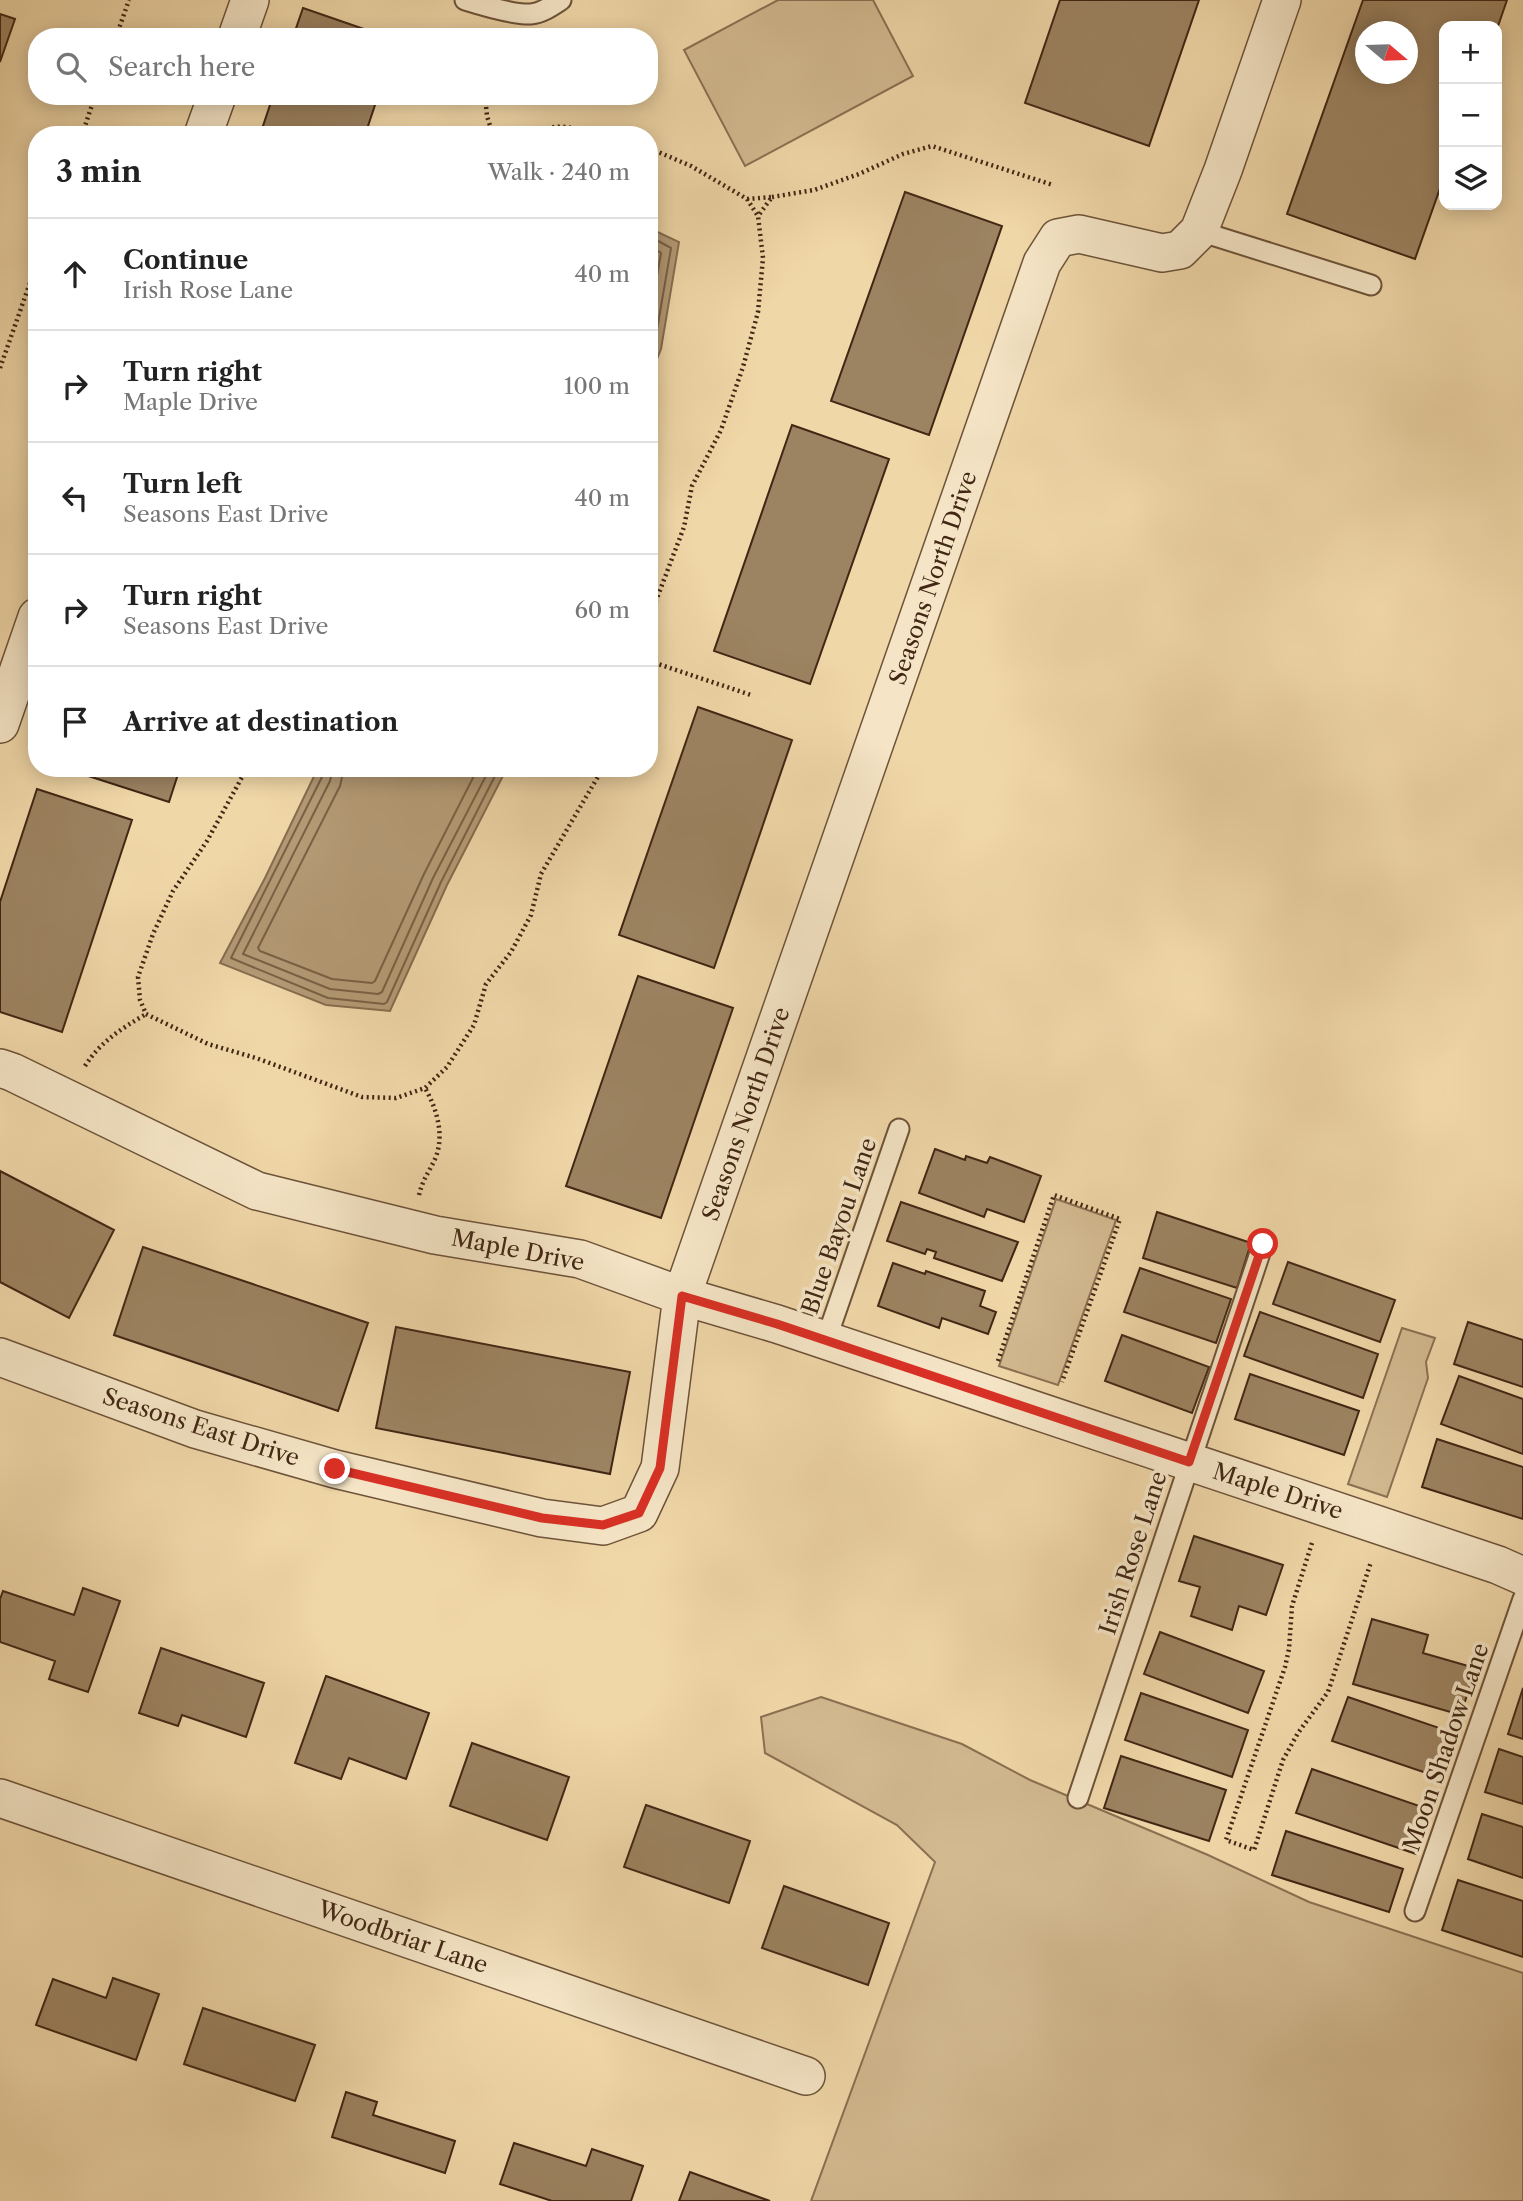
<!DOCTYPE html>
<meta charset="utf-8">
<style>
body{margin:0;font-family:"Libre Caslon Text",serif;background:#f2f2f2;color:#222}
.controls{position:absolute;right:21px;top:21px;display:grid;overflow:hidden;border-radius:14px;box-shadow:0 4px 18px #0003}
.controls button{width:63px;height:63px;display:grid;place-items:center;padding:0;border:0;border-bottom:2px solid #e0e0e0;background:#fff;color:#222;font:35px sans-serif}
.compass{position:absolute;left:1355px;top:21px;width:63px;height:63px;border-radius:50%;background:#fff;box-shadow:0 4px 18px #0003;rotate:109deg}
.stop{position:absolute;width:21px;height:21px;margin:-16px;border:5px solid #d93025;border-radius:50%;background:#fff}
.stop.end{background:#d93025;border-color:#fff;box-shadow:0 2px 7px #0008}
.list{margin:0;padding:0;list-style:none}
h2{display:flex;justify-content:space-between;align-items:center;height:91px;margin:0;padding:0 28px;font-size:30px}
h2 small{font-size:23px;font-weight:400;color:#767676}
.list li{display:grid;grid-template-columns:46px 1fr auto;gap:21px;align-items:center;box-sizing:border-box;height:112px;padding:0 28px;border-top:2px solid #e0e0e0}
.list b{display:block;font-size:26px;white-space:nowrap}
.list p{margin:0;font-size:23px;white-space:nowrap;color:#767676}
.list em{font-size:23px;font-style:normal;color:#767676}
.icon{flex:none;width:38px;height:38px;fill:none;stroke:currentColor;stroke-width:2;stroke-linecap:round;stroke-linejoin:round}
.map{position:relative;flex:none;width:1523px;height:2201px;overflow:hidden}
.search{position:absolute;background:#fff;box-shadow:0 4px 18px #0003;left:28px;top:28px;width:630px;height:77px;display:flex;align-items:center;gap:18px;box-sizing:border-box;padding:0 24px;border-radius:28px;color:#767676;font-size:26px}
.panel{position:absolute;background:#fff;box-shadow:0 4px 18px #0003;left:28px;top:126px;width:630px;height:651px;border-radius:28px}
.map>svg:first-child{display:block}
</style>
<div class="map">
<svg width="1523" height="2201" viewBox="0 0 1523 2201">
<rect width="100%" height="100%" fill="#f0d7a8"/>
<filter id="stains"><feTurbulence type="fractalNoise" baseFrequency=".00286" numOctaves="4"/><feColorMatrix values="0 0 0 0 .2 0 0 0 0 .09 0 0 0 0 .02 0 0 0 .5 -.17"/></filter>
<radialGradient id="worn" r=".72"><stop offset=".6" stop-color="#630" stop-opacity="0"/><stop offset="1" stop-color="#630" stop-opacity=".3"/></radialGradient>
<!-- green -->
<path fill="#d2b98f" stroke="#8a7052" stroke-width="2" d="M778,0H873L913,76L745,166L684,50Z
M1056,1199L1116,1220L1058,1385L999,1366Z
M1402,1328L1435,1338L1426,1362L1428,1378L1387,1497L1348,1484Z
M821,1697L962,1744L1030,1780L1208,1855L1309,1902L1523,1973V2201H811L935,1862L897,1825L765,1753L761,1717Z"/>
<!-- water -->
<path fill="#b49b76" stroke="#866d4f" stroke-width="2" d="M649,228L679,242L661,349L649,379Z
M318,768H507L447,885L390,1011L326,1005L220,963L265,878Z"/>
<g fill="none" stroke-linecap="round" stroke-linejoin="round">
<!-- shore -->
<path stroke="#7a6145" stroke-width="2" d="M649,236L671,248L654,347L649,359
M649,245L661,253L649,322
M324,768L322,777L231,958L328,998L384,1004L387,1002L441,882L499,768
M333,768L330,781L243,954L330,989L378,994L382,992L433,878L490,768
M344,768L340,786L258,948L260,951L332,979L372,983L375,981L424,874L478,768"/>
</g>
<!-- building -->
<path fill="#9c8361" stroke="#412714" stroke-width="2" fill-rule="evenodd" d="M1060,0H1199L1149,146L1025,103Z
M1363,0H1507L1497,29V26H1444V177L1415,259L1287,214ZM1366,32H1408V74H1366Z
M303,8L387,37H293Z
M0,14L15,19L0,62Z
M273,96H378L365,135H260Z
M905,192L1002,226L929,435L831,401Z
M792,425L889,459L810,684L714,651Z
M698,707L792,740L714,968L619,935Z
M77,768H180L169,802L76,772Z
M37,789L132,820L62,1032L0,1012V902Z
M638,976L733,1008L661,1218L566,1186Z
M935,1149L965,1160L966,1156L987,1163L990,1157L1041,1176L1024,1222L987,1209L984,1217L919,1193Z
M0,1171L114,1230L69,1318L0,1282Z
M901,1202L1018,1242L1002,1281L934,1258L936,1252L927,1249L925,1254L887,1241Z
M1157,1212L1251,1243L1237,1288L1143,1258Z
M143,1247L368,1323L338,1411L114,1335Z
M1288,1262L1395,1300L1380,1342L1273,1304Z
M893,1263L925,1274L926,1271L985,1291L980,1306L996,1312L988,1334L942,1318L939,1328L878,1306Z
M1140,1268L1231,1299L1216,1343L1124,1312Z
M1260,1312L1378,1354L1363,1398L1244,1356Z
M1468,1322L1523,1340V1387L1454,1364Z
M396,1327L630,1372L610,1474L376,1428Z
M1122,1335L1209,1367L1192,1413L1105,1381Z
M1250,1374L1359,1411L1344,1455L1235,1419Z
M1459,1376L1523,1399V1454L1441,1424Z
M1437,1439L1523,1467V1519L1422,1487Z
M1194,1536L1283,1565L1266,1615L1239,1606L1232,1630L1191,1616L1200,1587L1179,1581Z
M83,1588L120,1601L88,1692L49,1679L55,1661L0,1642V1599L3,1591L74,1615Z
M1372,1619L1428,1635L1423,1653L1475,1668L1461,1715L1353,1684Z
M1160,1632L1264,1671L1248,1713L1144,1674Z
M161,1648L264,1683L246,1737L182,1715L178,1726L139,1713Z
M326,1676L429,1713L406,1779L349,1758L341,1779L295,1763Z
M1523,1688V1739L1508,1734Z
M1141,1693L1248,1730L1232,1777L1125,1740Z
M1348,1697L1457,1734L1441,1778L1332,1741Z
M472,1743L569,1777L547,1840L450,1806Z
M1499,1749L1523,1757V1804L1485,1792Z
M1121,1756L1226,1790L1209,1841L1104,1808Z
M1312,1769L1431,1810L1416,1854L1296,1813Z
M646,1805L750,1841L729,1903L624,1867Z
M1482,1814L1523,1827V1878L1468,1859Z
M1286,1831L1403,1869L1389,1912L1272,1875Z
M1458,1880L1523,1901V1957L1442,1930Z
M784,1886L889,1923L868,1985L762,1948Z
M113,1978L159,1994L136,2060L36,2025L53,1979L106,1998Z
M203,2008L315,2045L295,2101L184,2064Z
M346,2092L377,2102L373,2115L455,2141L445,2173L332,2137Z
M514,2143L586,2166L592,2149L643,2166L631,2201H552L500,2184Z
M690,2172L770,2201H679Z"/>
<g fill="none" stroke-linecap="round" stroke-linejoin="round">
<defs>
<path id="service" d="M465,0C481,5 515,15 531,14C542,13 552,6 561,0
M1199,231L1371,285
M826,1340L899,1129
M1078,1798L1263,1244
M1415,1911L1523,1599"/>
<path id="minor" d="M237,37L250,0
M203,135L217,96
M0,724L37,617
M0,1068L12,1072L257,1191L435,1235L580,1259L682,1296L777,1324L1498,1565L1523,1576
M0,1357L195,1429L335,1469L542,1518L603,1526L639,1513L660,1468L682,1296L1042,263L1058,238L1079,234L1162,253L1180,250L1199,231L1223,170L1282,0
M0,1798L806,2076"/>
</defs>
<!-- service casing -->
<use href="#service" stroke="#6d5339" stroke-width="23"/>
<!-- minor casing -->
<use href="#minor" stroke="#6d5339" stroke-width="40"/>
<!-- path -->
<path stroke="#412714" stroke-width="4.5" stroke-dasharray="2 3.5" stroke-linecap="butt" d="M116,37L129,0
M485,96L487,116L493,135
M82,135L95,96
M526,135C551,126 565,122 589,135
M649,150L656,151L691,166L747,199L758,216L763,258L758,312L743,367L721,430L692,486L684,527L654,606L649,629
M772,197L814,190L859,174L903,154L932,146L1053,185
M747,199L772,197L758,216
M0,368L37,263
M649,661L751,695
M247,768L207,841L173,891L153,934L138,977L140,1000L146,1014L208,1044L256,1058L362,1097L396,1098L425,1088L447,1067L474,1025L486,984L511,952L531,915L541,874L603,768
M85,1066C101,1041 121,1029 146,1014
M419,1195C423,1179 428,1174 435,1159C445,1136 437,1109 425,1088
M998,1361L1054,1195L1120,1219L1062,1382
M1312,1543L1292,1606L1289,1649L1285,1667L1226,1840L1254,1850L1283,1760L1298,1733L1328,1692L1371,1562"/>
<!-- service -->
<use href="#service" stroke="#f5e5c6" stroke-width="19"/>
<!-- minor -->
<use href="#minor" stroke="#f5e5c6" stroke-width="37"/>
</g>
<g fill="none" stroke-linecap="round" stroke-linejoin="round">
<!-- route -->
<path stroke="#d93025" stroke-width="9" d="M335,1469L542,1518L603,1525L639,1513L660,1468L682,1296L777,1324L1189,1462L1263,1244"/>
</g>
<g text-anchor="middle" dominant-baseline="central" stroke-width="7" stroke-linejoin="round" paint-order="stroke">
<!-- street labels -->
<g font-size="23" fill="#412714" stroke="#f5e5c6">
<text transform="translate(933 578) rotate(-71)">Seasons North Drive</text>
<text transform="translate(746 1114) rotate(-71)">Seasons North Drive</text>
<text transform="translate(839 1226) rotate(-71)">Blue Bayou Lane</text>
<text transform="translate(518 1250) rotate(11)">Maple Drive</text>
<text transform="translate(201 1427) rotate(18)">Seasons East Drive</text>
<text transform="translate(1278 1491) rotate(18)">Maple Drive</text>
<text transform="translate(1133 1553) rotate(-72)">Irish Rose Lane</text>
<text transform="translate(1446 1747) rotate(-71)">Moon Shadow Lane</text>
<text transform="translate(403 1937) rotate(19)">Woodbriar Lane</text>
</g>
</g>
<rect width="100%" height="100%" filter="url(#stains)"/>
<rect width="100%" height="100%" fill="url(#worn)"/>
</svg>
<div class="controls">
<button>+</button>
<button>−</button>
<button><svg class="icon" aria-label="layers" viewBox="0 0 24 24"><path d="M12 4l9 5-9 5-9-5zM3 14l9 5 9-5"/></svg></button>
</div>
<svg class="compass" viewBox="-18 -18 36 36"><path d="M0-13l5 13h-10z" fill="#e53935"/><path d="M0 13l5-13h-10z" fill="#767676"/></svg>
<div class="stop" style="left:1263px;top:1244px"></div>
<div class="stop end" style="left:335px;top:1469px"></div>
<div class="search"><svg class="icon" aria-label="search" viewBox="0 0 24 24"><circle cx="10" cy="10" r="6"/><path d="M15 15l6 6"/></svg>Search here</div>
<section class="panel">
<h2>3 min<small>Walk · 240 m</small></h2>
<ul class="list">
<li><svg class="icon" aria-label="ahead" viewBox="0 0 24 24"><path d="M12 20V5M6 11l6-6 6 6"/></svg><div><b>Continue</b><p>Irish Rose Lane</p></div><em>40 m</em></li>
<li><svg class="icon" aria-label="right" viewBox="0 0 24 24"><path d="M7 20v-9h11M14 6l5 5-5 5"/></svg><div><b>Turn right</b><p>Maple Drive</p></div><em>100 m</em></li>
<li><svg class="icon" aria-label="left" viewBox="0 0 24 24"><path d="M17 20v-9H6M10 6l-5 5 5 5"/></svg><div><b>Turn left</b><p>Seasons East Drive</p></div><em>40 m</em></li>
<li><svg class="icon" aria-label="right" viewBox="0 0 24 24"><path d="M7 20v-9h11M14 6l5 5-5 5"/></svg><div><b>Turn right</b><p>Seasons East Drive</p></div><em>60 m</em></li>
<li><svg class="icon" aria-label="arrive" viewBox="0 0 24 24"><path d="M6 21V4h12l-3 4 3 4H6"/></svg><div><b>Arrive at destination</b></div></li>
</ul>
</section>
</div>
